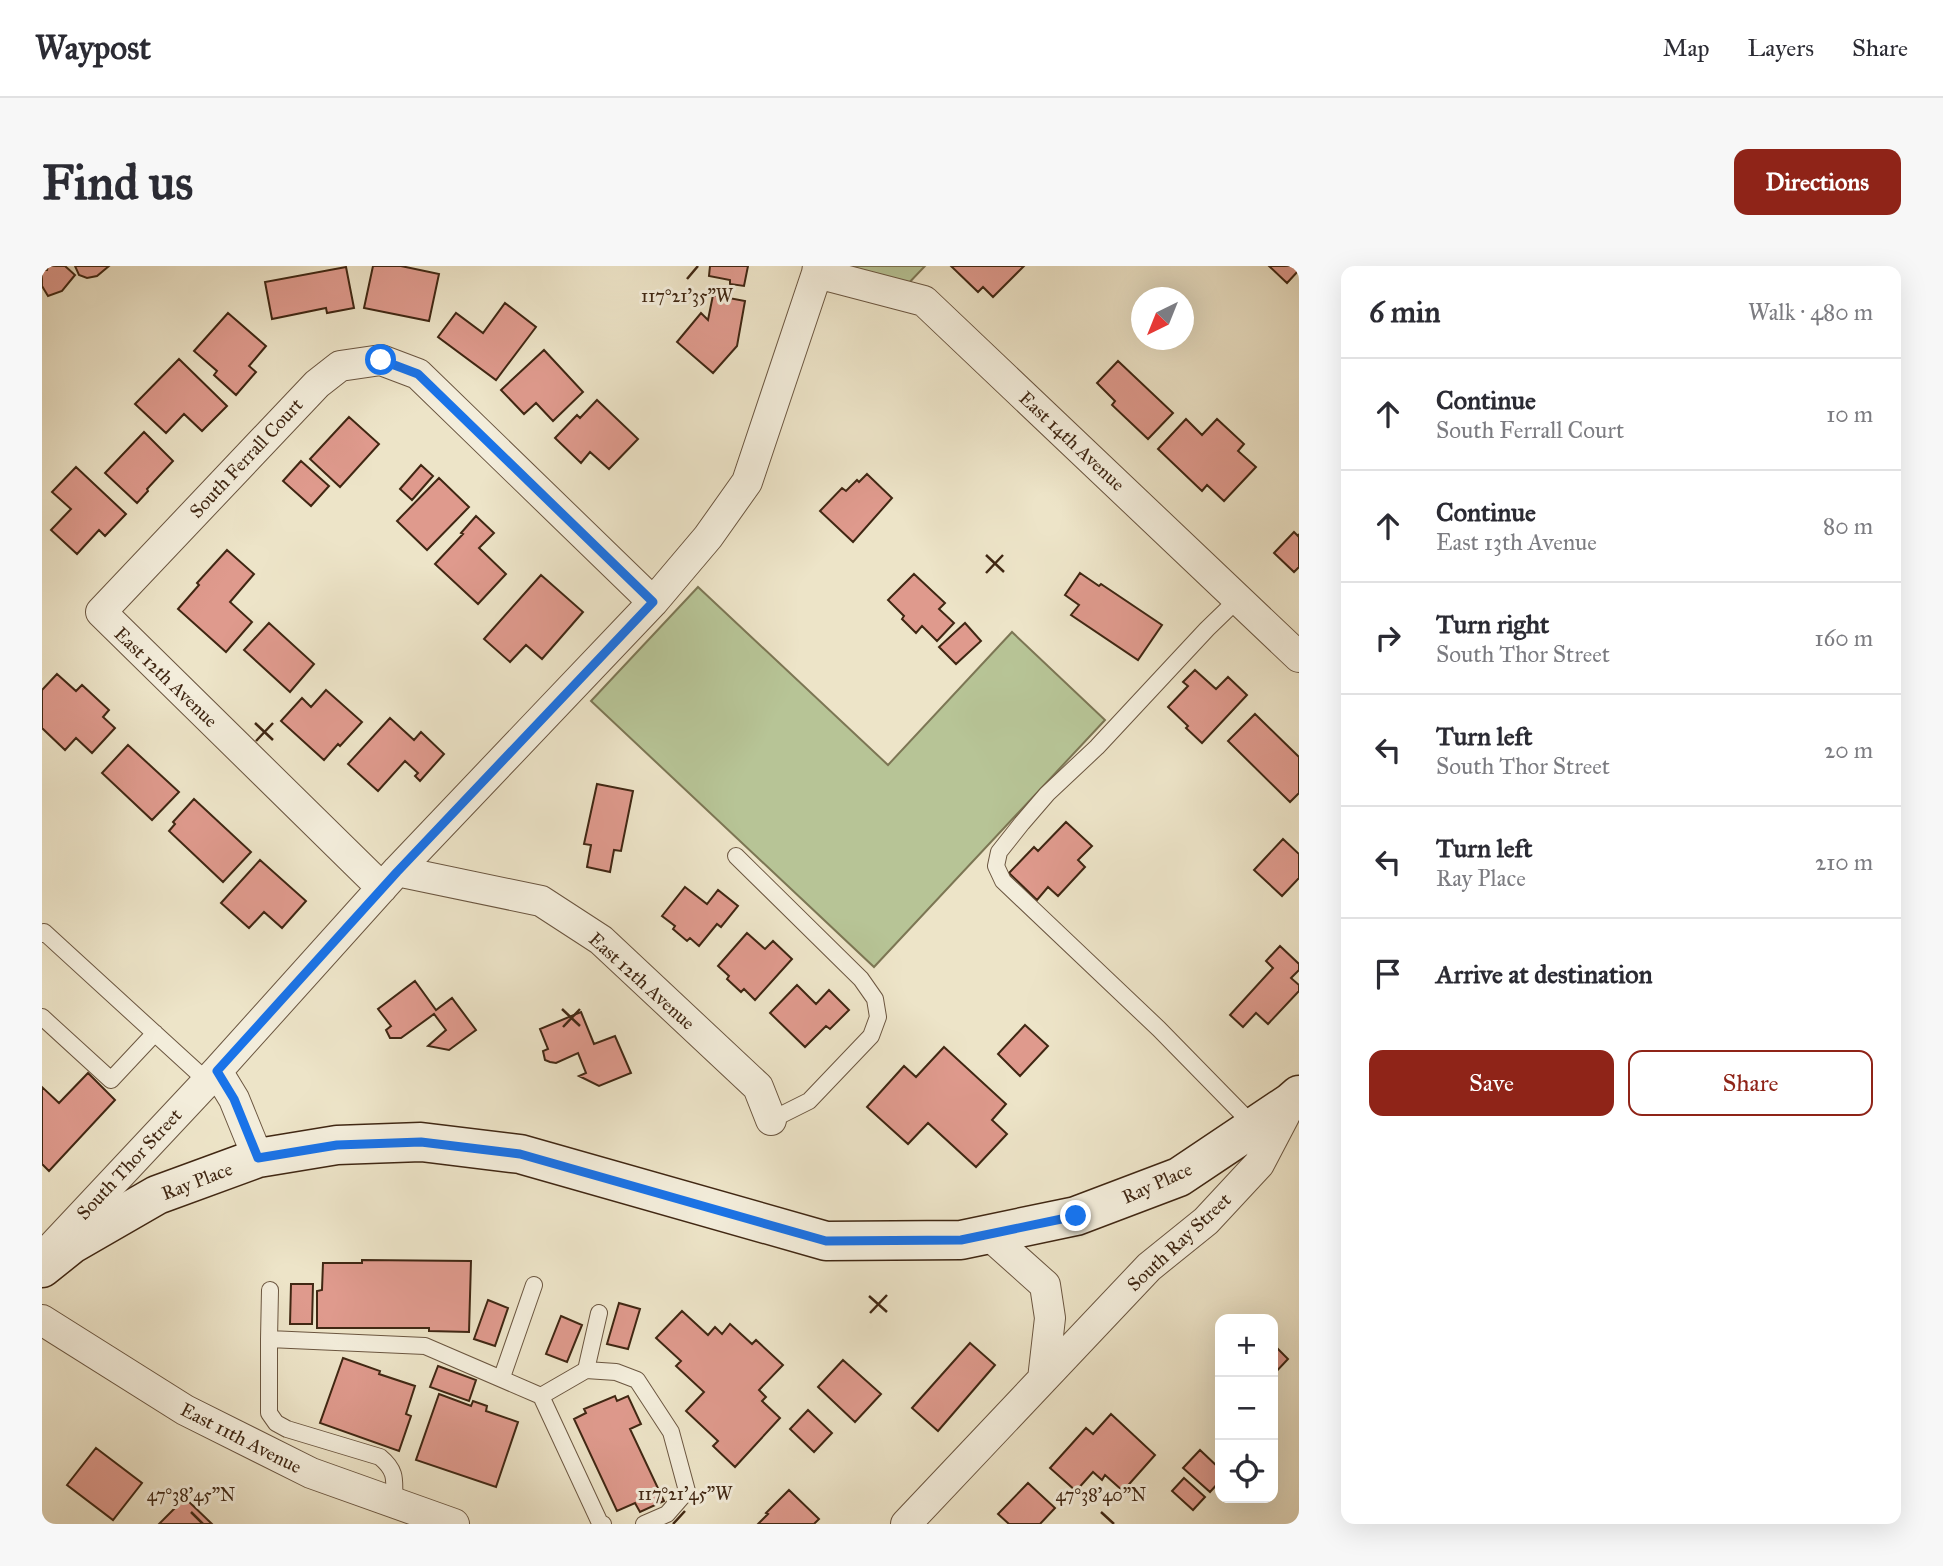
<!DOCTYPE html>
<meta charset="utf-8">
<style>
body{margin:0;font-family:"IM FELL Great Primer",serif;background:#f7f7f7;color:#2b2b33}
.controls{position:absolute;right:21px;bottom:21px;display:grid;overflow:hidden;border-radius:14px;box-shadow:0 7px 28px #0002}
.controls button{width:63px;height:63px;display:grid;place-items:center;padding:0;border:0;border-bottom:2px solid #e1e1e2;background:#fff;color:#2b2b33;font:35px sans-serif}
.compass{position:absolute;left:1089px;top:21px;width:63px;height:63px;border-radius:50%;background:#fff;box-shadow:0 7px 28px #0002;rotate:223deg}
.stop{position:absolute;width:21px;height:21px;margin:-16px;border:5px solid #1a73e8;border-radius:50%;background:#fff}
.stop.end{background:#1a73e8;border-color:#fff;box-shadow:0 2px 7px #0008}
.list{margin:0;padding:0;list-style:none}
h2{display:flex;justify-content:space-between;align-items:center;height:91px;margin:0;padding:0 28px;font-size:30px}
h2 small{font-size:23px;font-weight:400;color:#7c7c81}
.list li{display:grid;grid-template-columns:46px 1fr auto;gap:21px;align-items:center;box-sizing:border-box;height:112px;padding:0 28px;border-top:2px solid #e1e1e2}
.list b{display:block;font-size:26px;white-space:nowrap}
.list p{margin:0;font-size:23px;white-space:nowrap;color:#7c7c81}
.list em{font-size:23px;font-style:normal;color:#7c7c81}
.actions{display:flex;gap:14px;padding:21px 28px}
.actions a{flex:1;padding:16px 0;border:2px solid #8f2418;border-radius:14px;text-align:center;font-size:24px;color:#8f2418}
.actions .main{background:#8f2418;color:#fff}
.icon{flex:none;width:38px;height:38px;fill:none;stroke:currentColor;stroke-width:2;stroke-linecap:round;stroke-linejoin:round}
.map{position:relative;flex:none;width:1257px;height:1258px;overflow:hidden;border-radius:14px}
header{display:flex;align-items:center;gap:42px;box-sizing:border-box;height:98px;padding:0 35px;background:#fff;border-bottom:2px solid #e1e1e2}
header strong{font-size:33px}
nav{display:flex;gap:38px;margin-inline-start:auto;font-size:24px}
.intro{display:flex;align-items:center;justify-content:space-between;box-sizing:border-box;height:168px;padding:0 42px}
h1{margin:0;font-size:49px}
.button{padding:18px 32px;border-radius:14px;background:#8f2418;color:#fff;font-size:24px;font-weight:700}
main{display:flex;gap:42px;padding:0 42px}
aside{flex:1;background:#fff;border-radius:14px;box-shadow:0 7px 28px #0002}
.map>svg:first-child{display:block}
</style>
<header>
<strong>Waypost</strong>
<nav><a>Map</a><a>Layers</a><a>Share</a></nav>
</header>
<div class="intro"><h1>Find us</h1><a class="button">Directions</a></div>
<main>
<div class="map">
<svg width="1257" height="1258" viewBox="0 0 1257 1258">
<rect width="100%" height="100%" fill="#ede4c8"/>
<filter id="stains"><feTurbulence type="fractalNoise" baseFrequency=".00286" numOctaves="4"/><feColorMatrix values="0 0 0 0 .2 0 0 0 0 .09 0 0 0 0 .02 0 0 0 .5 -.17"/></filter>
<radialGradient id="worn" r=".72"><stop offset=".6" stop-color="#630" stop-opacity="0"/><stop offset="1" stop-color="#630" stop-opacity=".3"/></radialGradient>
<!-- green -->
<path fill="#b7c496" stroke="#7c7654" stroke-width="2" d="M792,0H883L862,22Z
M656,321L846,499L970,366L1063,454L832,701L549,435Z"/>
<!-- building -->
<path fill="#df9a8d" stroke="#402713" stroke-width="2" d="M6,0H23L33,9L20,25L6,30L0,20V4H5Z
M33,0H67L55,10L45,12L37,9Z
M331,0H359L397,8L387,55L322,42Z
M668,0H706L702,20L688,18V14L667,10Z
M909,0H982L951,31L941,21L936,26Z
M1227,0H1257V4L1245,17Z
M304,1L312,42L285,47L284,42L230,53L223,16Z
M671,29L703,35L695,80L671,107L635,76L659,47L666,54Z
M463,37L494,61L454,114L396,71L414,47L441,67Z
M186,47L224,80L207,100L214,106L194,129L172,109L175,105L152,85Z
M502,84L541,126L511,155L494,137L482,148L459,124Z
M137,93L185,140L160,165L142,148L124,167L93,138Z
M1076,95L1131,147L1106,173L1070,139L1073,135L1055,117Z
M555,134L596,173L567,203L548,186L539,197L513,172L535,149L538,152Z
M307,151L337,178L298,221L268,193Z
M1144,153L1160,169L1175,153L1202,178L1196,185L1214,201L1182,235L1165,219L1160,225L1116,183Z
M102,166L131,195L105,223L106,225L95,237L63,207Z
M259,195L287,220L269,240L241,215Z
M379,199L391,210L370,234L358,223Z
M34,201L84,248L63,270L57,264L35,288L9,264L29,243L10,226Z
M825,208L850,232L811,276L778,245L800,222L804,225L815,214L817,216Z
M397,212L427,241L385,284L355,255Z
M434,250L452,267L437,282L464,308L436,338L393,298L421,268L419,267Z
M1252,266L1256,270L1257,268V301L1252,306L1232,287Z
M185,284L212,308L188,336L210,356L184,386L136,343L157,319L155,317Z
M1038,307L1057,320L1059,318L1120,359L1096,394L1029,349L1037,339L1023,329Z
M872,308L903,337L897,343L912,357L895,375L880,360L874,367L860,353L862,350L846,334Z
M499,309L541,346L500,393L484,379L468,396L442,373Z
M227,357L272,398L248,426L202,384Z
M923,357L939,375L914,398L897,381Z
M1153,404L1174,423L1186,411L1205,429L1160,477L1144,462L1146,460L1126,441L1146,420L1141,416Z
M15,408L34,425L40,419L67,444L61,451L73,462L50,487L34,472L23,484L0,462V424Z
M284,424L320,456L298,480L296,478L282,494L239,455L260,432L269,441Z
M1213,448L1257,491V527L1248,536L1186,475Z
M348,452L372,474L379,466L402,488L378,515L373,510L376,507L363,495L336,525L306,498Z
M86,479L137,526L110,554L60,507Z
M555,518L591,525L579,585L572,584L568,606L545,601L549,579L542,578Z
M152,533L209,586L181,616L127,565L133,558L131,556Z
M1024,556L1050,580L1036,594L1043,601L1016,630L1006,621L995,634L967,607L992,581L996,585Z
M1241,573L1257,588V612L1240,630L1212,604Z
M218,594L264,635L240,662L222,646L207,662L179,637Z
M643,621L665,638L676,624L696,640L679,661L675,658L657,680L648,672L645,675L631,663L633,660L620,650Z
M705,667L723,683L731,675L750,693L713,734L702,723L699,726L685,713L687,710L676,700Z
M1238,680L1257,698V704L1249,712L1257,719V725L1226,758L1214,747L1201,761L1188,749L1231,702L1224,695Z
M373,715L394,744L410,732L434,764L407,784L386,780L404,764L392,748L359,772H348L344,764L349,760L336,743Z
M755,719L774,738L787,724L807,744L788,763L784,760L763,781L728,747Z
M539,746L552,778L573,770L589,807L557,820L537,810L544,807L536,787L514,797L508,796L503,794L501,785L506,783L498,763Z
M983,759L1006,780L978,810L956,788Z
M902,781L964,838L950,854L965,868L934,901L886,857L866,878L825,841L862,800L874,811Z
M46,807L73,834L7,905L0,898V821L17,837Z
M320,994L429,995L427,1066L387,1065V1062H275V1025L280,1024L281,997H320Z
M249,1018H271L270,1058H248Z
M446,1034L466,1042L453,1080L432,1073Z
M577,1037L598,1043L586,1083L565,1078Z
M640,1045L666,1069L673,1061L680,1068L688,1058L710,1078L714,1074L741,1099L717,1124L724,1131L720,1135L738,1152L693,1201L671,1180L676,1175L644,1145L662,1126L634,1100L639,1095L614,1072Z
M519,1050L540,1059L525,1096L504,1088Z
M928,1077L953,1099L896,1165L870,1142Z
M1231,1078L1246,1093L1231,1109Z
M301,1092L338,1105L337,1108L373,1120L364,1148L369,1150L357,1185L278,1157Z
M801,1094L839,1128L813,1156L776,1121Z
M396,1100L434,1114L427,1135L388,1121Z
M397,1128L429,1140L431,1135L445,1140L444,1145L476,1156L454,1221L374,1194Z
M573,1130L575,1135L586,1130L599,1158L588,1163L622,1235L598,1246L593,1237L575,1245L532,1153L544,1147L542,1143Z
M766,1144L790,1167L772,1186L748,1163Z
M1069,1148L1113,1189L1081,1225L1063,1209L1060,1214L1051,1206L1034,1225L1008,1202L1044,1162L1051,1168Z
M54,1182L100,1217L71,1254L25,1219Z
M1158,1184L1178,1203V1215L1168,1226L1141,1202Z
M1142,1212L1163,1231L1151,1244L1130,1225Z
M986,1217L1013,1242L998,1258H967L956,1248Z
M747,1224L777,1253L772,1258H716L726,1248L724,1247Z
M143,1232L170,1258H117Z"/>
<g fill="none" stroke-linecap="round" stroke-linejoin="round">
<defs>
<path id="lane" d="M1196,333L1165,363L1055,481L1005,528L980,557L957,586L954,600L961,615L1117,763L1213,861
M694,590L819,713L833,733L836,751L829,770L767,835L729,854
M0,668L2,666L165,815
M0,751L69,814L113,767
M228,1024L227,1073L383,1080L499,1130L544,1104L574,1106L595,1114L629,1166L645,1225L625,1248L602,1258
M227,1073V1147L234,1157L245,1163L338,1191C356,1206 352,1215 352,1237
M544,1104L557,1047
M460,1111L492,1019
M499,1130L558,1257L561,1258"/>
<path id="street" d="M775,7L882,35L1257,391
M355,605L499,635L559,674L716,821L729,854
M340,622L59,346L275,118L298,100L339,94L376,108L611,336
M175,805L192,833L216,892
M946,968L1003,1019L1008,1052L1001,1113
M10,981L175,805L355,605L611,336L666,271L705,216L775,7L776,0
M0,1054L143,1144L269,1207L412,1258
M864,1258L1107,1001L1164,955L1217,898L1249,837"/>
<path id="secondary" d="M0,1002L30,978L115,929L216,892L295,879L379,876L478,888L784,975L919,974L1034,950L1137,911L1249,836L1257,829"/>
</defs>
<!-- lane casing -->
<use href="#lane" stroke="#6b5640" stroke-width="18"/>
<!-- street casing -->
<use href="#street" stroke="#6b5640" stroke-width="32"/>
<!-- secondary casing -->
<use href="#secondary" stroke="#402713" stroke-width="41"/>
<!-- lane -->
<use href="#lane" stroke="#f3eddb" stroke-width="16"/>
<!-- street -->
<use href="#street" stroke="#f3eddb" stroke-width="30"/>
<!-- secondary -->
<use href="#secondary" stroke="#f3eddb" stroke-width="38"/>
</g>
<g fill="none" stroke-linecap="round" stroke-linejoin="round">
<!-- route -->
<path stroke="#1a73e8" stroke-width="9" d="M339,94L376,108L611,336L355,606L175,805L192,833L216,892L295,879L379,876L478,888L784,975L919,974L1034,950"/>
</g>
<!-- ticks -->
<path fill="none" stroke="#402713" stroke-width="2.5" d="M645,13L656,0M944,289L962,306M944,307L961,289M213,457L231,474M214,475L231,457M520,743L538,760M521,761L538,743M827,1030L845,1046M828,1047L845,1029M149,1246L161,1258M1059,1246L1072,1258M631,1258L643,1245"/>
<g text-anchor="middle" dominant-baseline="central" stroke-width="6" stroke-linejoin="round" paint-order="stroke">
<!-- street labels -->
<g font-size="19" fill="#402713" stroke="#f3eddb">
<text transform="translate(1030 175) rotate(43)">East 14th Avenue</text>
<text transform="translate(204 192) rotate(-47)">South Ferrall Court</text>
<text transform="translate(124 411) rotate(44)">East 12th Avenue</text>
<text transform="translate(600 715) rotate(42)">East 12th Avenue</text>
<text transform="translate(87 898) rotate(-47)">South Thor Street</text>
<text transform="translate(155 915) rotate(-21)">Ray Place</text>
<text transform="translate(1115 917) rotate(-24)">Ray Place</text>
<text transform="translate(1137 976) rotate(-43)">South Ray Street</text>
<text transform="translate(199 1172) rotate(27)">East 11th Avenue</text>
</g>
</g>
<g font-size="18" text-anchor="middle" fill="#402713" stroke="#f3eddb" stroke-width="6" stroke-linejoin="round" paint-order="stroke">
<text x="645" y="36">117°21'35"W</text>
<text x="643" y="1234">117°21'45"W</text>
<text x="149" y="1235">47°38'45"N</text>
<text x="1059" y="1235">47°38'40"N</text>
</g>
<rect width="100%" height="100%" filter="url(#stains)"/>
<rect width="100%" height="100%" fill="url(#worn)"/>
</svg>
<div class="controls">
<button>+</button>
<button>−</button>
<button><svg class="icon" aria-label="locate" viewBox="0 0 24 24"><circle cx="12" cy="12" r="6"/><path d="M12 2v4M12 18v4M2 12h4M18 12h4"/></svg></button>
</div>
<svg class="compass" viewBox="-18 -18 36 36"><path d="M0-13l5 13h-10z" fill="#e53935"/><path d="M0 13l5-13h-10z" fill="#7c7c81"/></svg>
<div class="stop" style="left:339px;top:94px"></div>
<div class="stop end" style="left:1034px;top:950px"></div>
</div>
<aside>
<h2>6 min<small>Walk · 480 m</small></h2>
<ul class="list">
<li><svg class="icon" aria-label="ahead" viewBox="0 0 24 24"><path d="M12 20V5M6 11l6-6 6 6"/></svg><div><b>Continue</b><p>South Ferrall Court</p></div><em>10 m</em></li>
<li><svg class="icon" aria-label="ahead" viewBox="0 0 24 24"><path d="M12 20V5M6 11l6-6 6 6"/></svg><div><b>Continue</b><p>East 13th Avenue</p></div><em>80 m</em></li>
<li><svg class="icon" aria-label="right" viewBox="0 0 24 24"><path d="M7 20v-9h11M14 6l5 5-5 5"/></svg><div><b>Turn right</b><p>South Thor Street</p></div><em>160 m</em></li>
<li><svg class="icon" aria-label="left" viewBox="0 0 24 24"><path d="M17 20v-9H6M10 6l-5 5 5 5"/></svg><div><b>Turn left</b><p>South Thor Street</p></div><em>20 m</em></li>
<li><svg class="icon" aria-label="left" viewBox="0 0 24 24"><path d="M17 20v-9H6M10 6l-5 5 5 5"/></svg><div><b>Turn left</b><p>Ray Place</p></div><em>210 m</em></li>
<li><svg class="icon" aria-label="arrive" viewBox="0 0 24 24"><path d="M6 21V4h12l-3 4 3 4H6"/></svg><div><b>Arrive at destination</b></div></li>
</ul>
<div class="actions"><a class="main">Save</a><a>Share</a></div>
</aside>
</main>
